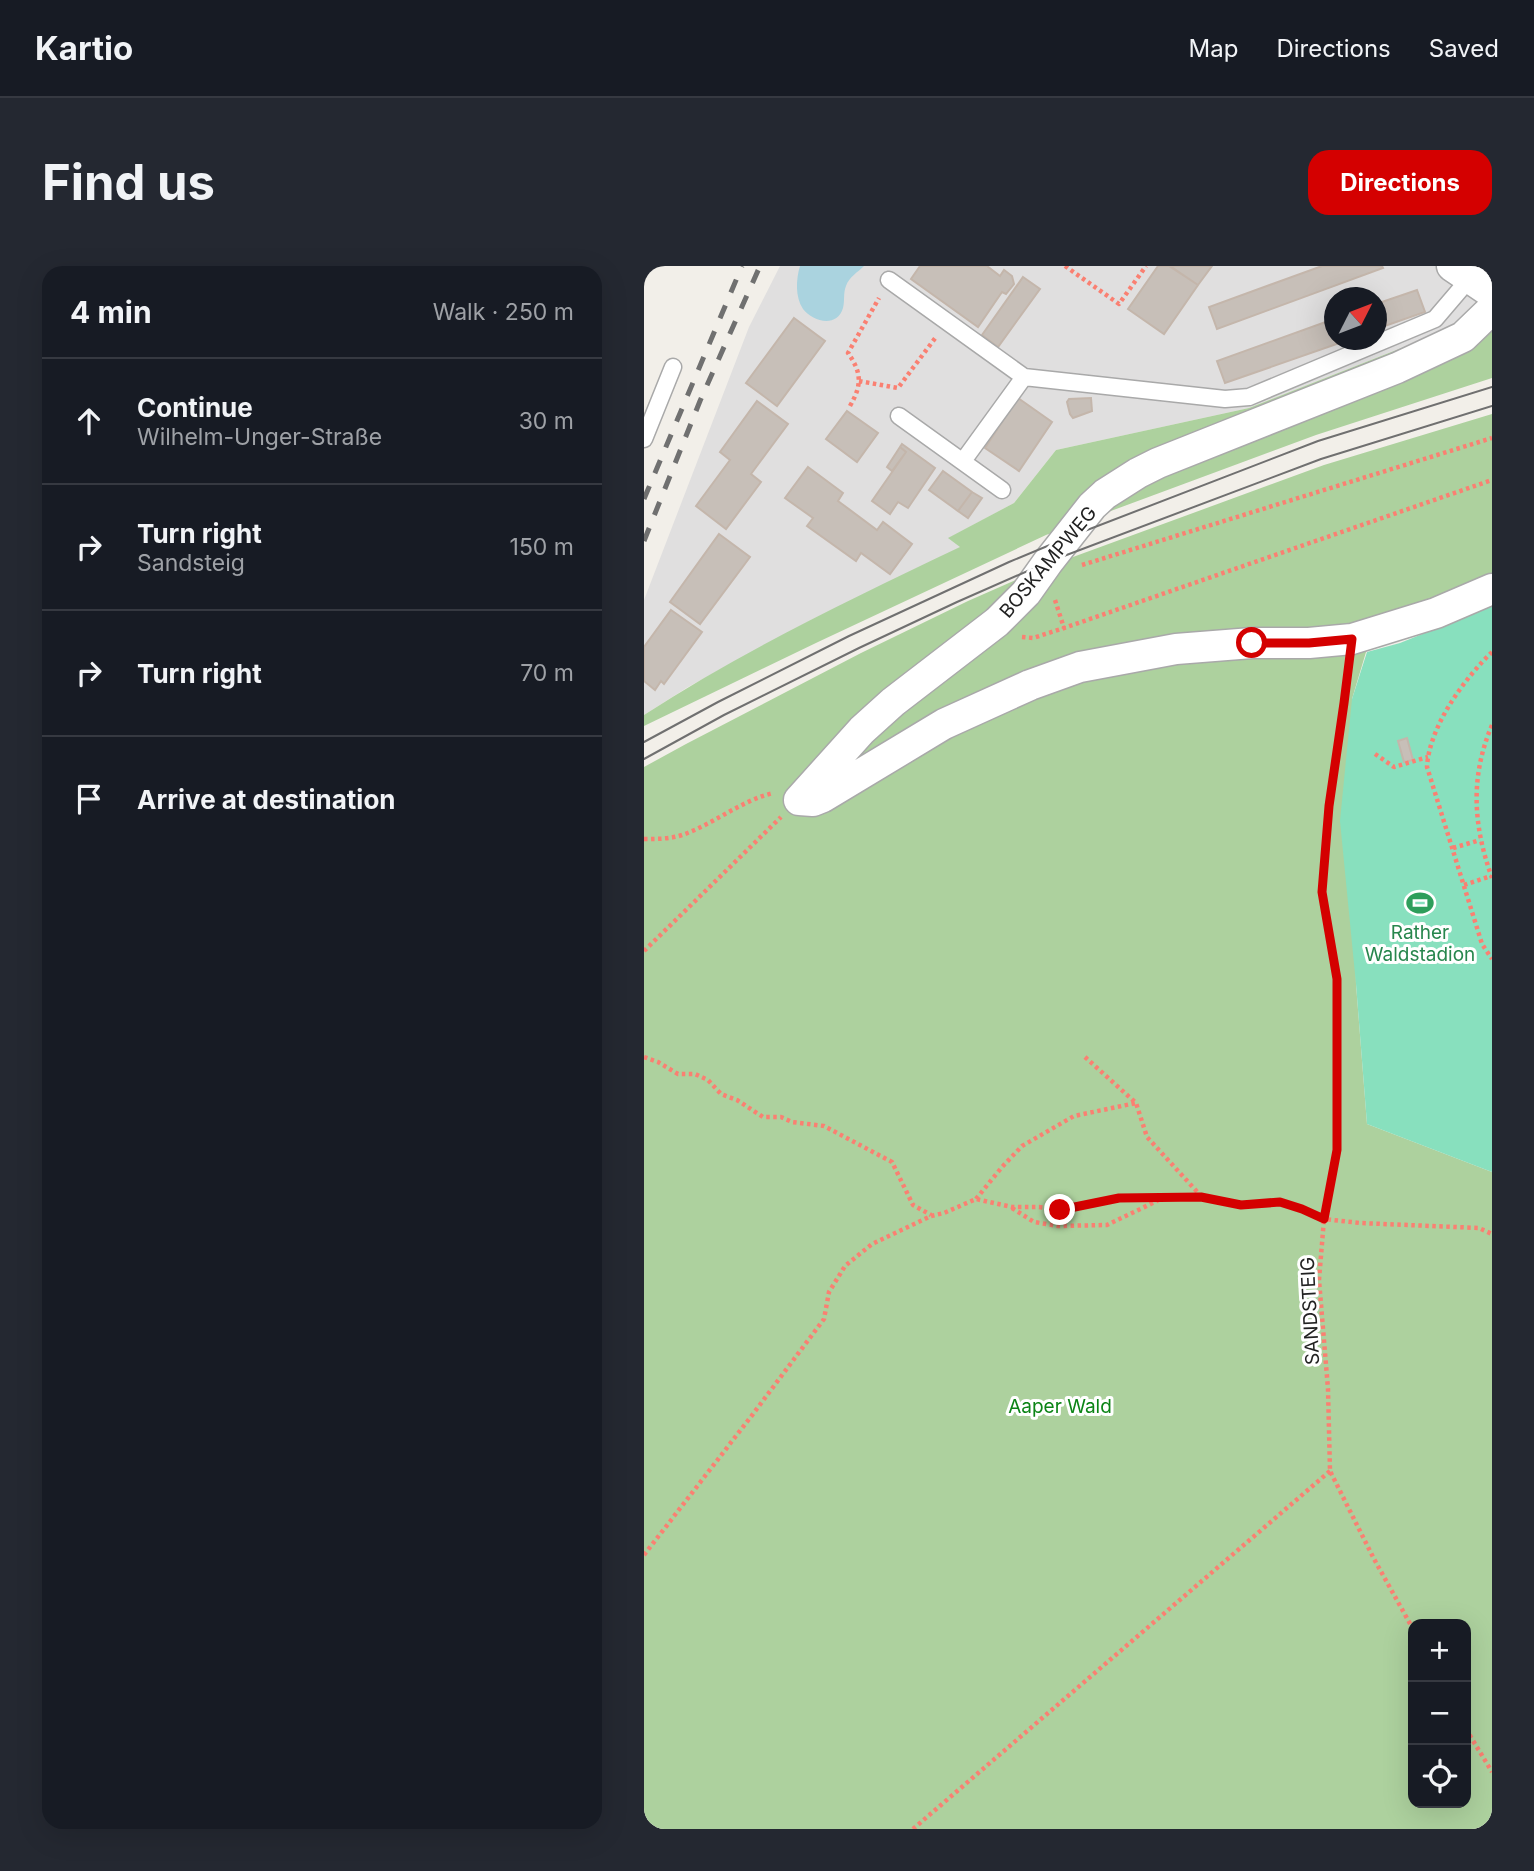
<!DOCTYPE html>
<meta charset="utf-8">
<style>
body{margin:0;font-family:Inter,sans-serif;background:#242831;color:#f1f3f6}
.controls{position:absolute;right:21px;bottom:21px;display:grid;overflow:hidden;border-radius:14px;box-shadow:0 7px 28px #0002}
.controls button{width:63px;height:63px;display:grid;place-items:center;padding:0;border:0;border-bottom:2px solid #363941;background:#171b24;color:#f1f3f6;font:35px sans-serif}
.compass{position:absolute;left:680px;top:21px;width:63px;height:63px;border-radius:50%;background:#171b24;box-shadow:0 7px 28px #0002;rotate:48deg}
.stop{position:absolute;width:21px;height:21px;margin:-16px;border:5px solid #d40000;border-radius:50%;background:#fff}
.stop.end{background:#d40000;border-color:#fff;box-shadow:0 2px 7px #0008}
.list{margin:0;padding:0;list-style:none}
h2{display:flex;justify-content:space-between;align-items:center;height:91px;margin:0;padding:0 28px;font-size:30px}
h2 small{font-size:23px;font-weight:400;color:#9ea1a6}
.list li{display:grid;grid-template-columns:46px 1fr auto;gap:21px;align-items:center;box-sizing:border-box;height:126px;padding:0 28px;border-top:2px solid #363941}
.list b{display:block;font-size:26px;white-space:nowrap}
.list p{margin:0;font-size:23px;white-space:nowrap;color:#9ea1a6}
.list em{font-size:23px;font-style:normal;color:#9ea1a6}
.icon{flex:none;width:38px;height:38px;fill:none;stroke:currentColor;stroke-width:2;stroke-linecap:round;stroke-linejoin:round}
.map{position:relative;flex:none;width:848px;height:1563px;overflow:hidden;border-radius:21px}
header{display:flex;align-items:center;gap:42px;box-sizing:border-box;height:98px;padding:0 35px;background:#171b24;border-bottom:2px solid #363941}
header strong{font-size:33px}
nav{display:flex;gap:38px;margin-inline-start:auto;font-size:24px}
.intro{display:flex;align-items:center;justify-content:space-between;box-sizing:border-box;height:168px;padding:0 42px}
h1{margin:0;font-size:49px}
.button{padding:18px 32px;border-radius:21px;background:#d40000;color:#fff;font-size:24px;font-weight:700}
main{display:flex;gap:42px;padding:0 42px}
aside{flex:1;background:#171b24;border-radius:21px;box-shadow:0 7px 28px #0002}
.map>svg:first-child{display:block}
</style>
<header>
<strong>Kartio</strong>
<nav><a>Map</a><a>Directions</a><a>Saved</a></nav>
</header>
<div class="intro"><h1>Find us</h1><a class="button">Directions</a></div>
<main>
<aside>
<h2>4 min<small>Walk · 250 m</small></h2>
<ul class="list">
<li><svg class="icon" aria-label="ahead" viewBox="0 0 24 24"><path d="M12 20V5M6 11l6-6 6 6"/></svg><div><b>Continue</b><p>Wilhelm-Unger-Straße</p></div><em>30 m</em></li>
<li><svg class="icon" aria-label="right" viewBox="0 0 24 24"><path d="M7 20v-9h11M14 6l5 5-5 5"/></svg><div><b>Turn right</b><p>Sandsteig</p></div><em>150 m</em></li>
<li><svg class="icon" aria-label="right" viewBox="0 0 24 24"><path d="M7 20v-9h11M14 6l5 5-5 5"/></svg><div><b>Turn right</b></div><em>70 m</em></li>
<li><svg class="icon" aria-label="arrive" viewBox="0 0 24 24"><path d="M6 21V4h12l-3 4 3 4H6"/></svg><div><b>Arrive at destination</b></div></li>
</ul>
</aside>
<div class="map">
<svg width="848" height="1563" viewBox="0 0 848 1563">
<rect width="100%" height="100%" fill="#f2efe9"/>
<!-- residential -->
<path fill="#e0dfdf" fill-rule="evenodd" d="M136,0H848V36L816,59L605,142L412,184L370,237L305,272L317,281L167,354L44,421L0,449V334L105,61ZM690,32H732V74H690Z"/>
<!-- forest -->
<path fill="#add19e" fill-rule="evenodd" d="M848,37V112L672,169L402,269L174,376L0,460V449C100,384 209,332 316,281L304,272L370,237L412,184L605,142L816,59Z
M848,148V329L725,376L708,433L712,718L723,858L848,906V1563H0V501L42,478L217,387L324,335L399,302L680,199ZM769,1358H822V1537H769Z"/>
<!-- pitch -->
<path fill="#88e0be" d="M848,340V906L723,858L712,718L696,555L708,433L723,386L756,377Z"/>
<!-- water -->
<path fill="#aad3df" d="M156,0H220C214,6 205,11 202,20C199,27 201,35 199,42C193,62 169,56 159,43C151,31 152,13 156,0Z"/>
<!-- building -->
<path fill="#c7bfb8" stroke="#c4b6ab" stroke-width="2" d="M276,0H343L356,10L360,4L368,10L370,18L362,28L358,26L334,61L267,13Z
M514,0H525L554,19L520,68L484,43Z
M526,0H568L554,19Z
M678,0H738L739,2L573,63L565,41Z
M379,11L396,23L354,81L338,69Z
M773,24L781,46L732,63V38Z
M150,52L181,75L133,140L102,117Z
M690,53V74H704L581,117L573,95Z
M374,132L408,156L375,205L341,182Z
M447,132L448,145L429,152L426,148L423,136L425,133Z
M113,135L144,158L107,208L117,216L82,263L52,240L86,194L76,186Z
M203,145L234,167L213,196L182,173Z
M258,178L291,202L264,242L254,236L246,248L228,235L262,186L256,181Z
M256,181L262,186L248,205L243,201Z
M164,201L199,227L194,235L233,264L239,256L268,278L246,308L217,287L212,295L163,260L169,252L141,232Z
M299,205L328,226L314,245L285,224Z
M328,226L338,232L324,252L314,245Z
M75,268L106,291L56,358L26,336Z
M27,344L58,366L20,418L17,415L11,424L0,415V381Z
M763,472L769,494L760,496L754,475Z"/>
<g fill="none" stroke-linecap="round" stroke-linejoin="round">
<defs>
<path id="service" d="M245,14L380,111L581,133L605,131L791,53L826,12
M255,150L358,224
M0,173L29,101
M319,195L380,111"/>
<path id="minor" d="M808,0L848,27
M155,534L218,464L249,436L353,356L382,327L404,296L448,240L461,228L494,207L514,197L753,102L819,71L848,43
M155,534L169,535L179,531L300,458L386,419L436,401L532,383L608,377H665L708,373L792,347L848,323"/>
</defs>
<!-- service casing -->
<use href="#service" stroke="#a9a9a9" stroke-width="19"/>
<!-- minor casing -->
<use href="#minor" stroke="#a9a9a9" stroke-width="33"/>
<!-- path -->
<path stroke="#fa8072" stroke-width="4.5" stroke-dasharray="3.5 3.5" stroke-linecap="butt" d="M421,0L475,38L502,0
M215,115L254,122L292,71
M206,140C218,119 218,107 204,87L235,32
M438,299L848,172
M411,334L420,362
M378,371L389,372L420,362L848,214
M848,386C820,413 785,461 783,501L838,678L848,693
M705,399L685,540L678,626L693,713V884L680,953L675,1014L684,1123L686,1205L730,1293L769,1363
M848,459C826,511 829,559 848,612
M731,488L750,501L784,491
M0,573C13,573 26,573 38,569C70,558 96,535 129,527
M809,582L836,574
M820,619L847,610
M0,685L137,551
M0,791L14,796L34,808H51L64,814L77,828L93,834L119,851H137L148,856L180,860L248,896L269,939L287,949
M441,791L492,837L503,871L557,930
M332,933L358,901L378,880L430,850L492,837
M368,942L390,956L414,960L463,959L517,933
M0,1289L109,1148L180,1053L185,1026L201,1000L228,978L287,950L300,947L332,933L368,941H395L416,944L475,932L557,931L597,938L636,936L658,943L680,953L716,957L835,962L848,968
M822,1463L848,1506
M269,1563L686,1205"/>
<!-- service -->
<use href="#service" stroke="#fff" stroke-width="16"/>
<!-- minor -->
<use href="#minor" stroke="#fff" stroke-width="30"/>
<!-- tram -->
<path stroke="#707070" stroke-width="2" d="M0,476L74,436L205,370L365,296L425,271L674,175L848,121
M0,493L80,449L215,382L313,336L404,296L677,193L848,140"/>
<!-- rail -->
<path stroke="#707070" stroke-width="5" stroke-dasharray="14 14" stroke-linecap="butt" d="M0,233L98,0
M0,275L56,135L116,0"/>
</g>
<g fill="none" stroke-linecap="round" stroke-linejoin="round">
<!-- route -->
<path stroke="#d40000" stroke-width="9" d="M416,944L475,932L557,931L597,939L636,936L658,943L680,953L693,884V713L678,626L685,540L700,437L708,373L665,377H608"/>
</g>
<!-- icons -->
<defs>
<symbol id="stadium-bare" viewBox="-9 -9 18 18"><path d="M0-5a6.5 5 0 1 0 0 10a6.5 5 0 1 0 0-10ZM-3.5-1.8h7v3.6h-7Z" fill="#2e9e5b" stroke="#fff" stroke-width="2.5" paint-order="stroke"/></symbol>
</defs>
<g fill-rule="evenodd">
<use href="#stadium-bare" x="757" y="618" width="38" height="38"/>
</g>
<g text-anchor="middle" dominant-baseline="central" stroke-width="6" stroke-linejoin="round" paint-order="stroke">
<!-- street labels -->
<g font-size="19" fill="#222" stroke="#fff">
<text transform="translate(404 296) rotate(-50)">BOSKAMPWEG</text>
<text transform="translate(666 1045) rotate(-93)">SANDSTEIG</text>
</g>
<!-- leisure labels -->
<g font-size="19" fill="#27864d" stroke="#fff">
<text x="776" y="666">Rather<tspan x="776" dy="22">Waldstadion</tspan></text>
</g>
<!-- park labels -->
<g font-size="19" fill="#0c8416" stroke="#fff">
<text x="416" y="1140">Aaper Wald</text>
</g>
</g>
</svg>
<div class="controls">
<button>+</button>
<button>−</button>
<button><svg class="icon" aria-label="locate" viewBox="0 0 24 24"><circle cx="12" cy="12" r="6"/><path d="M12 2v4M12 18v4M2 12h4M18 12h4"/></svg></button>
</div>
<svg class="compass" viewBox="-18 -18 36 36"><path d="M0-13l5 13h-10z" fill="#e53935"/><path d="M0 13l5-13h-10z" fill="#9ea1a6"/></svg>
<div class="stop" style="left:608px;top:377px"></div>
<div class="stop end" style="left:416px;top:944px"></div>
</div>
</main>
